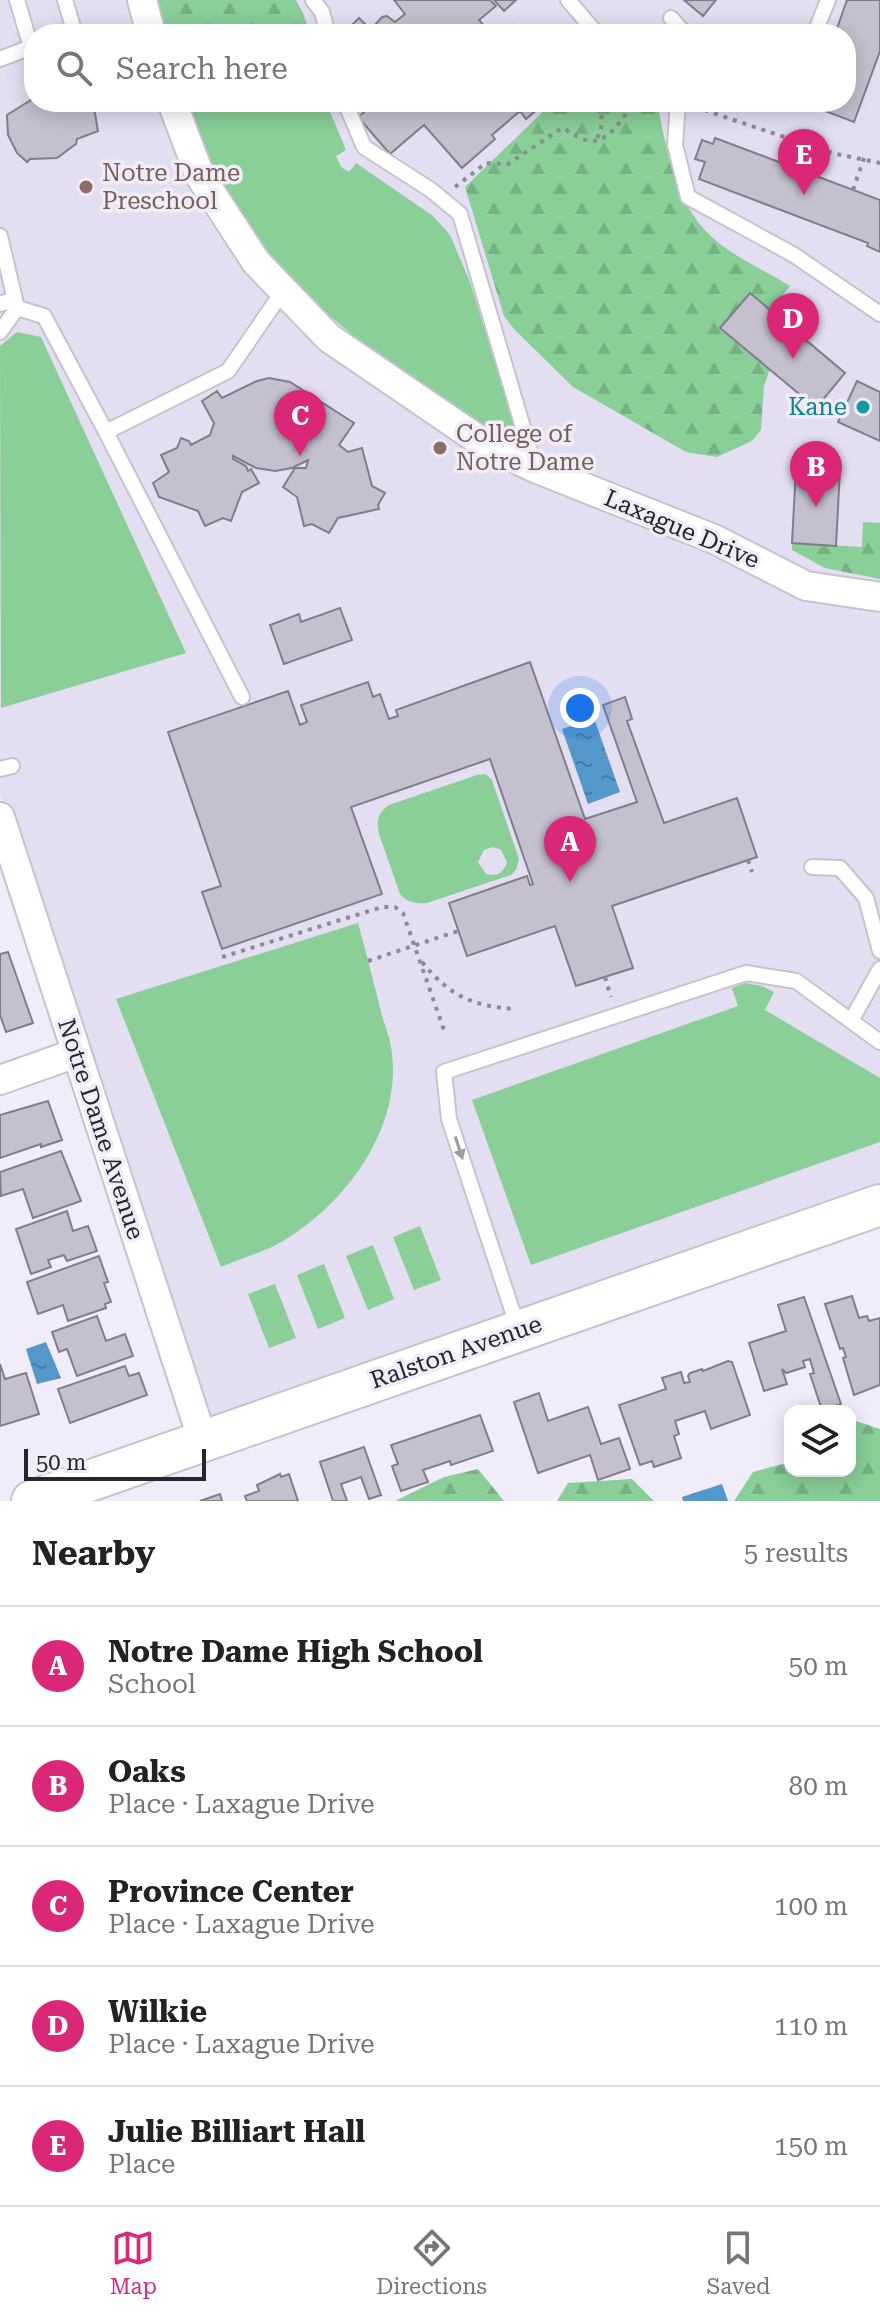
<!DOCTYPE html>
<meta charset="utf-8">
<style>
body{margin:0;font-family:"Roboto Serif",serif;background:#f6f6f6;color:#222}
.controls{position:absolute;right:24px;bottom:24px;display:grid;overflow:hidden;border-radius:16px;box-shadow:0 4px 20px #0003}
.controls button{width:72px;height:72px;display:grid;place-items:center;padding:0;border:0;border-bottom:2px solid #e0e0e0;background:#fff;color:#222;font:40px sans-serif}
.scale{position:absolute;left:24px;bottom:20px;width:182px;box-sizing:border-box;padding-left:8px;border:4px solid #26252a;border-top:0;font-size:22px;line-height:28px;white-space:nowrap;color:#26252a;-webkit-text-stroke:6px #f0ecf9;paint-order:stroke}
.you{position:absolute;left:580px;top:708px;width:28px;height:28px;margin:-20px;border:6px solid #fff;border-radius:50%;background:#1a73e8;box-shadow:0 0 0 12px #1a73e833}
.badge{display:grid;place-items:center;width:52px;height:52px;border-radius:50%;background:#db2777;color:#fff;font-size:26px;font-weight:700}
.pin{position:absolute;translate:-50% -66px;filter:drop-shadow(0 2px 4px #0008)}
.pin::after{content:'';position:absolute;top:42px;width:28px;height:24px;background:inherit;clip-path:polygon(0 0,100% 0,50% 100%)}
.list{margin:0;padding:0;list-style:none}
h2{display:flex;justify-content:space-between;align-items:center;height:104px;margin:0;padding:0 32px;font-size:34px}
h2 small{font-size:26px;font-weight:400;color:#767676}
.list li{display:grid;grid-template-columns:52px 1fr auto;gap:24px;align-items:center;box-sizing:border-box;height:120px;padding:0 32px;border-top:2px solid #e0e0e0}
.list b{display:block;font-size:30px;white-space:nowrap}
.list p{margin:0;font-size:26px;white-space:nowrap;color:#767676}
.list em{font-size:26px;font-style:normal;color:#767676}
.icon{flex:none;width:44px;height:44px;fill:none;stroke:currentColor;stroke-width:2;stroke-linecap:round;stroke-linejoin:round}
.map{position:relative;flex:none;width:880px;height:1501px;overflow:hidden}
.search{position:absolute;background:#fff;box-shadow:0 4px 20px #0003;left:24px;right:24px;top:24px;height:88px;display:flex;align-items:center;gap:20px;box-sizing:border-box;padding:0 28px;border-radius:32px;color:#767676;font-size:30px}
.sheet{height:704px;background:#fff}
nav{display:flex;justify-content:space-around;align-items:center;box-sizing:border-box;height:112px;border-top:2px solid #e0e0e0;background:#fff;font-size:22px;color:#767676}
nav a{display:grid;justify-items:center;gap:4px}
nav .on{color:#db2777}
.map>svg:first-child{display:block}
</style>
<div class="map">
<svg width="880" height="1501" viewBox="0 0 880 1501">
<defs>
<pattern id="forest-firs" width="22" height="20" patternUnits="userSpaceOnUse" patternTransform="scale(2)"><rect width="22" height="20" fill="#8ace98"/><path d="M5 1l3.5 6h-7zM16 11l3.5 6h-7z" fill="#77b183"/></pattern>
<pattern id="water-ripples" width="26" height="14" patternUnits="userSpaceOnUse" patternTransform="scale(2)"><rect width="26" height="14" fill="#5498cb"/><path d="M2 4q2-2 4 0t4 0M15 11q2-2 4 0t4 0" fill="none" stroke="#457ca5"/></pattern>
</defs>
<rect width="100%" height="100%" fill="#f0ecf9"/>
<!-- built -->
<path fill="#e4def2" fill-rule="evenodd" d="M0,0H880V1201L214,1439L0,795ZM34,34H846V102H34Z"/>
<!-- grass -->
<path fill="#8ace98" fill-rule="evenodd" d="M184,102H326L346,150L336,156L341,167L349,172L356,163L433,216L450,235L470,282L519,440L518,444L511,443L384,362L303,293L258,240L221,186Z
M17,332L41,337L186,653L1,708L0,346Z
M486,774L492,780L519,859L516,870L511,875L427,903C416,904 408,903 400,894L379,834C376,822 378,812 389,805L477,775ZM493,847L501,850L507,862C504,873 496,877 486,874L478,862L484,850Z
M358,923C366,953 374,983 381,1012C385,1026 391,1040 392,1054C401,1130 345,1204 283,1241C265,1252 241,1258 221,1267L116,999Z
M745,983L762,986L774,992L765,1010L880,1078V1142L531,1265L472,1100L738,1006L732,988Z
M420,1226L441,1280L414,1290L393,1237Z
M373,1245L394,1299L368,1310L346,1256Z
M324,1264L345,1318L318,1329L297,1275Z
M275,1284L296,1338L269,1348L248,1294Z"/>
<!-- forest -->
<path fill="url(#forest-firs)" d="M153,0H296L303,13L310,34H163Z
M553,102H653L658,106C668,158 676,209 720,244C741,260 767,272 790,286L771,310L750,293L770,369L764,386L761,430L752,441L717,457L686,452L573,387L514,329L504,316L465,187Z
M863,522L880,523V579L825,568L792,550V543L862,547Z
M850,1419L880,1429V1501H734L753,1472L790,1462V1471H850Z
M478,1469L504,1501H395L444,1477Z
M632,1479L654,1501H557L568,1483Z"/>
<!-- water -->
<path fill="url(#water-ripples)" d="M594,718L620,792L588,804L562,729Z
M46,1342L61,1378L37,1384L26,1349Z
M722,1484L728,1501H683L682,1497Z"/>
<!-- building -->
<path fill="#c5c0ce" stroke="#817d8a" stroke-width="2" d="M394,0H490L496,6L479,20L491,34H348L346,31L359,18L367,26L375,25L382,17L387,16L395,22L405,14Z
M494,0H516L504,11Z
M684,0H716L703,16Z
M847,0H880V51L854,122L809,105L810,102H846V34H835Z
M514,25L523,34H504Z
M34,98V102H93L98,131L77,139L76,144L57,158L30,159L27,162L17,153L8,135L7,115Z
M376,102H546L526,119L520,111L492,135L495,139L462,168L424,125L390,154L358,117Z
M715,138L880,200V252L867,246L868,243L699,179L705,162L695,159L702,140L713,144Z
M750,293L845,373L816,408L720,328Z
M269,378L290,382L354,423L339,445L348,452L362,448L372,486L385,493L378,505L379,509L338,518L329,533L312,524L304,526L297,497L283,487L295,468H306L308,460L292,468L275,471L256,468L233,456V459L246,466L248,471L251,469L259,483L242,492L231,521L223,518L205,526L198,511L159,497L153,483L169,472L161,455L177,448L181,438L189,441L191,445L210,435L214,423L202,401L217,391L222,398L257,381Z
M857,381L880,392V441L838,422Z
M796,468L840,470L836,546L792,543Z
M340,608L352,640L284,664L270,625L299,614L301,622Z
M530,662L585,819L637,802L603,705L625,697L632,719L627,721L664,823L737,798L757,857L612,906L633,968L576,986L555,926L467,956L449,903L527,876L530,885L533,884L490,759L351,807L382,894L222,949L202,892L221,886L168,732L288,691L300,725L307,722L301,705L368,682L373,697L380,694L389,719L398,716L396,710Z
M8,952L33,1023L6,1032L0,1015V954Z
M48,1101L62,1140L41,1147V1144L0,1158V1115Z
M61,1151L81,1201L33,1218L23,1189L1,1196L0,1172Z
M67,1211L73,1231L88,1226L97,1251L67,1261L64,1255L48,1260L51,1267L31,1274L16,1229Z
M99,1256L108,1282L104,1283L111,1302L105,1304L106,1308L68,1321L63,1305L38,1314L27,1282Z
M852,1296L859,1318L867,1316L869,1321L880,1318V1385L854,1395L843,1358L846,1357L843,1348L840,1349L825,1304Z
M804,1297L841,1404L822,1410L810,1374L814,1373L810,1359L803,1361L805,1367L786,1373L782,1369L787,1384L764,1391L749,1343L786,1331L778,1305Z
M97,1316L106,1341L125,1334L133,1356L77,1376L67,1349L59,1352L52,1332Z
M728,1361L732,1362L750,1415L711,1429L705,1411L675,1421L679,1434L674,1436L681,1458L654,1467L652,1461L640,1465L619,1405L666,1389L662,1378L681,1372L684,1383L690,1382L688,1376L690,1373L702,1369L703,1371Z
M0,1364L5,1379L26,1373L39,1414L0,1426Z
M125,1366L129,1376L139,1373L147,1395L70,1423L58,1389Z
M539,1393L548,1421L588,1407L601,1444L619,1438L630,1469L598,1480L590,1455L538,1473L514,1402Z
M480,1415L493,1451L451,1465L450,1461L423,1470L428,1482L401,1491L392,1466L398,1464L391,1445Z
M364,1447L381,1495L369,1499L361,1477L341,1484L347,1501H333L320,1462Z
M280,1474L281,1477L289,1474L298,1501H247L245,1496L259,1491L257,1485Z
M220,1494L222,1501H200Z"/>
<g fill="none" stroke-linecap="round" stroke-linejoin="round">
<defs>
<path id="lane" d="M65,0L75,34
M313,0L322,12L328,34
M568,0L597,34
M671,18L685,34
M811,34L816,30L828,0
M0,59L31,47L17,0
M345,102L364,147L431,190L460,214L535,468
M678,102L675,145L688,197L794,255L880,314
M0,236L17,308L0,332
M0,304L15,299
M17,308L44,316L106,432L228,371L283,291
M106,432L242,697
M0,769L12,766
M812,867L840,868L866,898L880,951
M851,1021L880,969
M518,1328L449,1119L444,1072L746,973L796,981L880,1042"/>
<path id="street" d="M142,0L151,34
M172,102L200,176L256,262L329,338L483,443L535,468L714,539L806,586L880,597
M0,817L203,1441
M0,1080L76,1053"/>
<path id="secondary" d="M32,1501L880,1205"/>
</defs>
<!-- lane casing -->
<use href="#lane" stroke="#c7c2cf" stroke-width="18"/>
<!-- street casing -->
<use href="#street" stroke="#c7c2cf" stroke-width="32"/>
<!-- secondary casing -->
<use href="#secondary" stroke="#c7c2cf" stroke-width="44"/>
<!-- path -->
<path stroke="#8d8a93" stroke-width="4" stroke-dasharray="4 6" stroke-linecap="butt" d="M695,107L832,153L880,163
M597,138L601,131L602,102
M455,187L486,163L508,164L562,128C571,132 582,141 592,141C611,141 624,115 634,102
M853,190L864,158
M748,860L752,872
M222,957L382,907H395L403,913L445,1033
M368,961L458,931
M422,962C450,996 472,1006 515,1009
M605,977L611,997"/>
<!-- lane -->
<use href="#lane" stroke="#fff" stroke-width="14"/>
<!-- street -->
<use href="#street" stroke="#fff" stroke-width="28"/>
<!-- secondary -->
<use href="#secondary" stroke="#fff" stroke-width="40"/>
</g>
<!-- one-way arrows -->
<defs><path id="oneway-solid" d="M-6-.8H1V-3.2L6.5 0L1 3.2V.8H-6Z" transform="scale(2)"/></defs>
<use fill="#9d9d9f" href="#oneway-solid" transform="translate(459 1148) rotate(72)"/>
<!-- markers -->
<g fill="#8d6e63" stroke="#f0ecf9" stroke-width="3">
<circle cx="86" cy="187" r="8"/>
<circle cx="440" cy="448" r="8"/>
</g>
<circle fill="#0f9aa8" stroke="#f0ecf9" stroke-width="3" cx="863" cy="407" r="8"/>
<g text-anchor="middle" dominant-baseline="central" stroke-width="7" stroke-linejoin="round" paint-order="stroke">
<!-- education labels -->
<g font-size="24" fill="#785e54" stroke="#f0ecf9" text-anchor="start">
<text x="102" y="173">Notre Dame<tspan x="102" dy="28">Preschool</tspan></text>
<text x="456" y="434">College of<tspan x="456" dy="28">Notre Dame</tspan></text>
</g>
<!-- culture labels -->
<g font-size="24" fill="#0d838f" stroke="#f0ecf9" text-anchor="end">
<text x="847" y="407">Kane</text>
</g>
<!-- street labels -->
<g font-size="24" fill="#26252a" stroke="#f0ecf9">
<text transform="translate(682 529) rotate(23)">Laxague Drive</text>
<text transform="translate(101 1129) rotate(72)">Notre Dame Avenue</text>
<text transform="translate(456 1352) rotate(-19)">Ralston Avenue</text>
</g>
</g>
</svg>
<div class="controls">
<button><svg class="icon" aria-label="layers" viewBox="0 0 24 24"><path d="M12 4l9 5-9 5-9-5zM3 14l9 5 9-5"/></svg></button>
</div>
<div class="scale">50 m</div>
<div class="you"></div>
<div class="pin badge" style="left:570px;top:882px">A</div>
<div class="pin badge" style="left:816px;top:507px">B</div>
<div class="pin badge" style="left:300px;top:456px">C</div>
<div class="pin badge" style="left:793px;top:359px">D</div>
<div class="pin badge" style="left:804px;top:195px">E</div>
<div class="search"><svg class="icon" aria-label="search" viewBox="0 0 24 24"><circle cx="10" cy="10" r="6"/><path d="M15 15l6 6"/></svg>Search here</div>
</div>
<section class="sheet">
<h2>Nearby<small>5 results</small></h2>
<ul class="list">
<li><span class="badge">A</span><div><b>Notre Dame High School</b><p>School</p></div><em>50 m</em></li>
<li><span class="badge">B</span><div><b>Oaks</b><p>Place · Laxague Drive</p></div><em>80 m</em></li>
<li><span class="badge">C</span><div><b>Province Center</b><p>Place · Laxague Drive</p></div><em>100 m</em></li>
<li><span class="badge">D</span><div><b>Wilkie</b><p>Place · Laxague Drive</p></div><em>110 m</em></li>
<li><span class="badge">E</span><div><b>Julie Billiart Hall</b><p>Place</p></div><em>150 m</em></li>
</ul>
</section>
<nav>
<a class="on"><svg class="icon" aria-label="map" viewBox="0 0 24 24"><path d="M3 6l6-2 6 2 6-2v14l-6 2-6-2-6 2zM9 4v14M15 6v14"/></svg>Map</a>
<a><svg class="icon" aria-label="directions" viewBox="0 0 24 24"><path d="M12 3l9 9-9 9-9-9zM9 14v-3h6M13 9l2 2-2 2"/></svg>Directions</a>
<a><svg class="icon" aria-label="saved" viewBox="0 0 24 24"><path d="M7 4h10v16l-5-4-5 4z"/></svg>Saved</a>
</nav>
